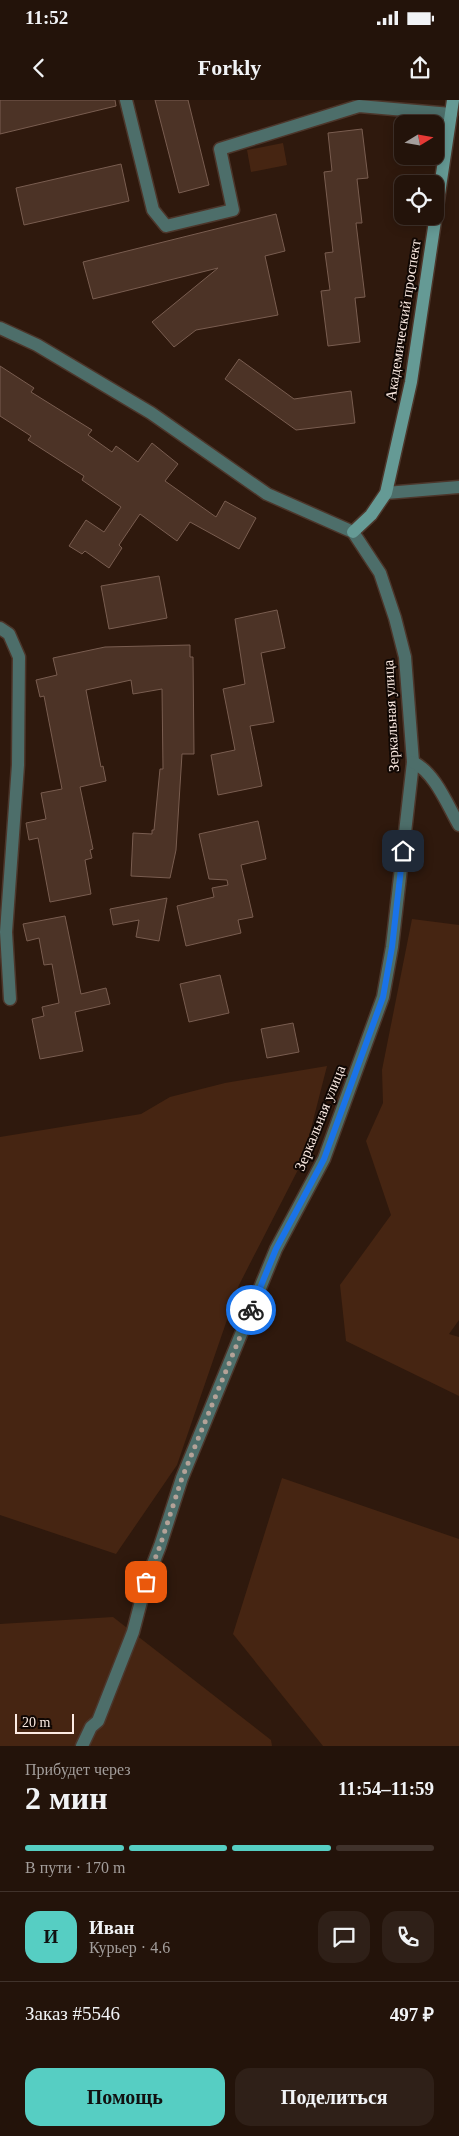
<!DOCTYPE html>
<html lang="ru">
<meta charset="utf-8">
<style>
:root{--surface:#23130a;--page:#2f2018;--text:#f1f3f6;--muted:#a39e9c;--line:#40322b;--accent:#56cec3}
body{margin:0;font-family:"Times New Roman",serif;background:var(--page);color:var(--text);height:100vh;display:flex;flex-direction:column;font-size:19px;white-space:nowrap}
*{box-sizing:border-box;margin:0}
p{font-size:16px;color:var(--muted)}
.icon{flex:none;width:28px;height:28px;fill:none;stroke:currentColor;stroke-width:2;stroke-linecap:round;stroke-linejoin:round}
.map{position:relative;height:1646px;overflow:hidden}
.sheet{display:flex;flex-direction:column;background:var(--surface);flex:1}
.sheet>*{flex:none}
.needle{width:32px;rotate:79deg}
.controls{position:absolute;left:394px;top:15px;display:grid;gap:10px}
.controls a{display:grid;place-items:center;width:50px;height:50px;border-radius:10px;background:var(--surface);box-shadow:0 2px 12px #0003,0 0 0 1px var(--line);font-size:25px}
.scale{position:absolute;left:15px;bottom:12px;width:59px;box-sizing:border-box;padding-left:5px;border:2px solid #fcebe3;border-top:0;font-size:14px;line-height:18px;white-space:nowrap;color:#fcebe3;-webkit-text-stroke:4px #100703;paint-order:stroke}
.pin{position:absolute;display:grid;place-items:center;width:42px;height:42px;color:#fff;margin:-21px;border-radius:10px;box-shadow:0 2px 8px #0006}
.courier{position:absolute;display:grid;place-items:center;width:50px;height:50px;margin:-25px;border:4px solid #1a73e8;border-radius:50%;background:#fff;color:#222;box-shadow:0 1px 6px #0007}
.overview em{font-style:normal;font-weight:700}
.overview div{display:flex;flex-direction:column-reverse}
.overview{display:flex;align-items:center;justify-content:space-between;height:85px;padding:0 25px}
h1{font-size:32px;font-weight:700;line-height:38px}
.bar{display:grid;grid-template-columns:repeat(4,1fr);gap:8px 5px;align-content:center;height:60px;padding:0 25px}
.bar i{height:6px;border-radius:4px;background:var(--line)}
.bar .on{background:var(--accent)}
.bar p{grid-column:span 4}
.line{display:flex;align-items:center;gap:12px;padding:0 25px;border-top:1px solid var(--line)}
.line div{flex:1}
.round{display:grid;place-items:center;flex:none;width:52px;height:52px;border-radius:15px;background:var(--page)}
.cta{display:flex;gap:10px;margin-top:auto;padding:10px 25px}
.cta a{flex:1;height:58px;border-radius:15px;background:var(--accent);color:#111;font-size:20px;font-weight:700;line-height:58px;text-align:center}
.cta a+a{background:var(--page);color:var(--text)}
.status{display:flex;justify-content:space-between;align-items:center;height:35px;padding:0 25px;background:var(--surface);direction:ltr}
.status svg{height:14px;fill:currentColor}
header{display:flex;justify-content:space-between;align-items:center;height:65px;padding:0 25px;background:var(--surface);font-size:22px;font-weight:700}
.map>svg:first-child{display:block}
.green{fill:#462512}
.building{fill:#4c3326;stroke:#795d50}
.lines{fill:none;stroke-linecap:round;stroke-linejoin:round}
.street-casing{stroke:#4c362b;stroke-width:15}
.secondary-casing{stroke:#4c362b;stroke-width:15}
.street{stroke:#4d6e6a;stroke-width:12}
.secondary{stroke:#659a95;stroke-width:12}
.done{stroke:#b4a298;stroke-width:5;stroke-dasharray:0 9}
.route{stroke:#1a73e8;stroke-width:6}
.labels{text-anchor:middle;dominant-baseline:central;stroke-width:4;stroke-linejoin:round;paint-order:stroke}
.street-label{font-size:15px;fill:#fcebe3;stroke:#100703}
</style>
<div class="status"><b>11:52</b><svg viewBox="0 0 49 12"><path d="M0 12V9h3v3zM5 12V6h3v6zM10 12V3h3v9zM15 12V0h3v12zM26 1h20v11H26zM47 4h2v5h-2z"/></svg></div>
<header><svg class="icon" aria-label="back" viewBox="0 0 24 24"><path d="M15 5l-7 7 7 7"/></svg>Forkly<svg class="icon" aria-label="share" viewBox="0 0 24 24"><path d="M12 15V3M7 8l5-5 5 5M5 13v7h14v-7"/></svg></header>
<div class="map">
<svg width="459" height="1646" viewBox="0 0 459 1646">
<rect width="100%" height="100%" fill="#2f190d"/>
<g class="green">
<path d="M283,43L287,65L251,72L247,50Z"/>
<path d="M412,819L459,825V1220L449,1234L459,1237V1296L346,1241L340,1185L391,1115L366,1041L383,1003L382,970Z"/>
<path d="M327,966L303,1060L239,1185L177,1365L116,1454L0,1415V1037L141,1014L170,997L225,983Z"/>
<path d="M282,1378L459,1439V1646H323L233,1534Z"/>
<path d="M113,1517L271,1640L272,1646H0V1524Z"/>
</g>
<g class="building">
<path d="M0,0H115L116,6L0,34Z"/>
<path d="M155,0H188L209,85L179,93Z"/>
<path d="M362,29L368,78L357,79L362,123H356L365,197L355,198L360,242L328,246L321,191L330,190L325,153L333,152L324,72L332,71L328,33Z"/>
<path d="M121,64L129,101L24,125L16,88Z"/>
<path d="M276,114L285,151L265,156L278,215L196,230L174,247L152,222L218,168L93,199L83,162Z"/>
<path d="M239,259L294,299L351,291L355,323L296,330L225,279Z"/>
<path d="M0,266L34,288L31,292L92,330L88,335L112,352L116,346L138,362L152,343L178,364L165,381L216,417L225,401L256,418L239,449L190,422L177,441L140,414L119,445L122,448L109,468L85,451L82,454L69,446L86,420L104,432L121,407L82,380L84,376L28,340L31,336L0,316Z"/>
<path d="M159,476L167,518L109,529L101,486Z"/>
<path d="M277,510L285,548L261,553L274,622L250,626L262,686L218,695L211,655L235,650L223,589L245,584L235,519Z"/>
<path d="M190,545V557H193L194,654H182L176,750L170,778L131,776L133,733L152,734V730H154L160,669H163L162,589L133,594L131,580L86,590L101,667L103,666L106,681L80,687L93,749L90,750L92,758L85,760L91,794L50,802L38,738L29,740L26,723L46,719L41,693L62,689L44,596L40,597L36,580L57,575L53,558L105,547Z"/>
<path d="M258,721L266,759L241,765L253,817L238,820L241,833L186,846L177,806L214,797L212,788L228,785L227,780L209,779L199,734Z"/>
<path d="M167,798L159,841L136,837L139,820L113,825L110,809Z"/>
<path d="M65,816L81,894L106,888L110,904L75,912L83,951L40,959L32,919L44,916L42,907L59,903L52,864L44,865L39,838L27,841L23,824Z"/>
<path d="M220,875L229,913L189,922L180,884Z"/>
<path d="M293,923L299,952L267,958L261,929Z"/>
</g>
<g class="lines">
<g class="street-casing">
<g id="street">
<path d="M126,0L153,110L166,126L233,110L220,49L359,6L451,14"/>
<path d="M0,228L37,245L151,313L267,394L353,432L380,473L395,518L405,557L413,662L392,847L383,897L324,1059L276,1149L182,1378L160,1446L146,1482L133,1532L98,1621L91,1627L82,1646"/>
<path d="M386,393L459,387"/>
<path d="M0,528L9,534L19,557L18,665L6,832L10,899"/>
<path d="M413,662C435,673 447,704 459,725"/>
</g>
</g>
<g class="secondary-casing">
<path id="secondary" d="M353,432L371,415L386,393L411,282L453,0"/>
</g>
<use href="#street" class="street"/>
<use href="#secondary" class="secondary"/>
</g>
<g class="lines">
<path class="done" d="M146,1482L160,1446L182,1378L251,1210"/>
<path class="route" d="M251,1210L276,1149L324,1059L383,897L392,847L403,751"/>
</g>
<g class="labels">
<g class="street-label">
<text transform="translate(403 220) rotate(-81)">Академический проспект</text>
<text transform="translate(391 616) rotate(-93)">Зеркальная улица</text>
<text transform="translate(320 1018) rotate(-68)">Зеркальная улица</text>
</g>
</g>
</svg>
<div class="controls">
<a><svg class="needle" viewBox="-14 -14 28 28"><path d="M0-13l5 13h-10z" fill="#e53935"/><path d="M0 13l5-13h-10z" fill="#a39e9c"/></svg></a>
<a><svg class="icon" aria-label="locate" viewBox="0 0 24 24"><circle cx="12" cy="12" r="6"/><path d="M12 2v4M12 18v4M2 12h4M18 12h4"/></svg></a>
</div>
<div class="scale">20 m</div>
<div class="pin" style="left:146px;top:1482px;background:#ea580c"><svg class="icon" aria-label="bag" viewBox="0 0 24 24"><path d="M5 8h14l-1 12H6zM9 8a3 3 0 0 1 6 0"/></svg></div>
<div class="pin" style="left:403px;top:751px;background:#1f2937"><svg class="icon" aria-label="home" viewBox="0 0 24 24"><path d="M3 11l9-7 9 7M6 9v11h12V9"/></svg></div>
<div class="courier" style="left:251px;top:1210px"><svg class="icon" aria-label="bike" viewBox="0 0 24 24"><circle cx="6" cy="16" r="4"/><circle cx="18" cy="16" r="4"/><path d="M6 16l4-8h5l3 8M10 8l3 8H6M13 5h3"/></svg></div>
</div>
<section class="sheet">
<div class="overview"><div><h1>2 мин</h1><p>Прибудет через</p></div><em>11:54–11:59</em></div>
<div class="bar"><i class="on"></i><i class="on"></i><i class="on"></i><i></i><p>В пути · 170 m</p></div>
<div class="line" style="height:90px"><b class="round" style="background:var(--accent);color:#111">И</b><div><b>Иван</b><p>Курьер · 4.6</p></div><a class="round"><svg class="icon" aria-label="chat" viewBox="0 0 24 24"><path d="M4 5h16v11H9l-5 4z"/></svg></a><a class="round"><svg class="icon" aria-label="phone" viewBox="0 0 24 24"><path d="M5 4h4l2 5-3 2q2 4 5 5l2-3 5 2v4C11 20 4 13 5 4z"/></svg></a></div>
<div class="line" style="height:65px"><div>Заказ #5546</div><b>497 ₽</b></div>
<div class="cta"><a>Помощь</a><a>Поделиться</a></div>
</section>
